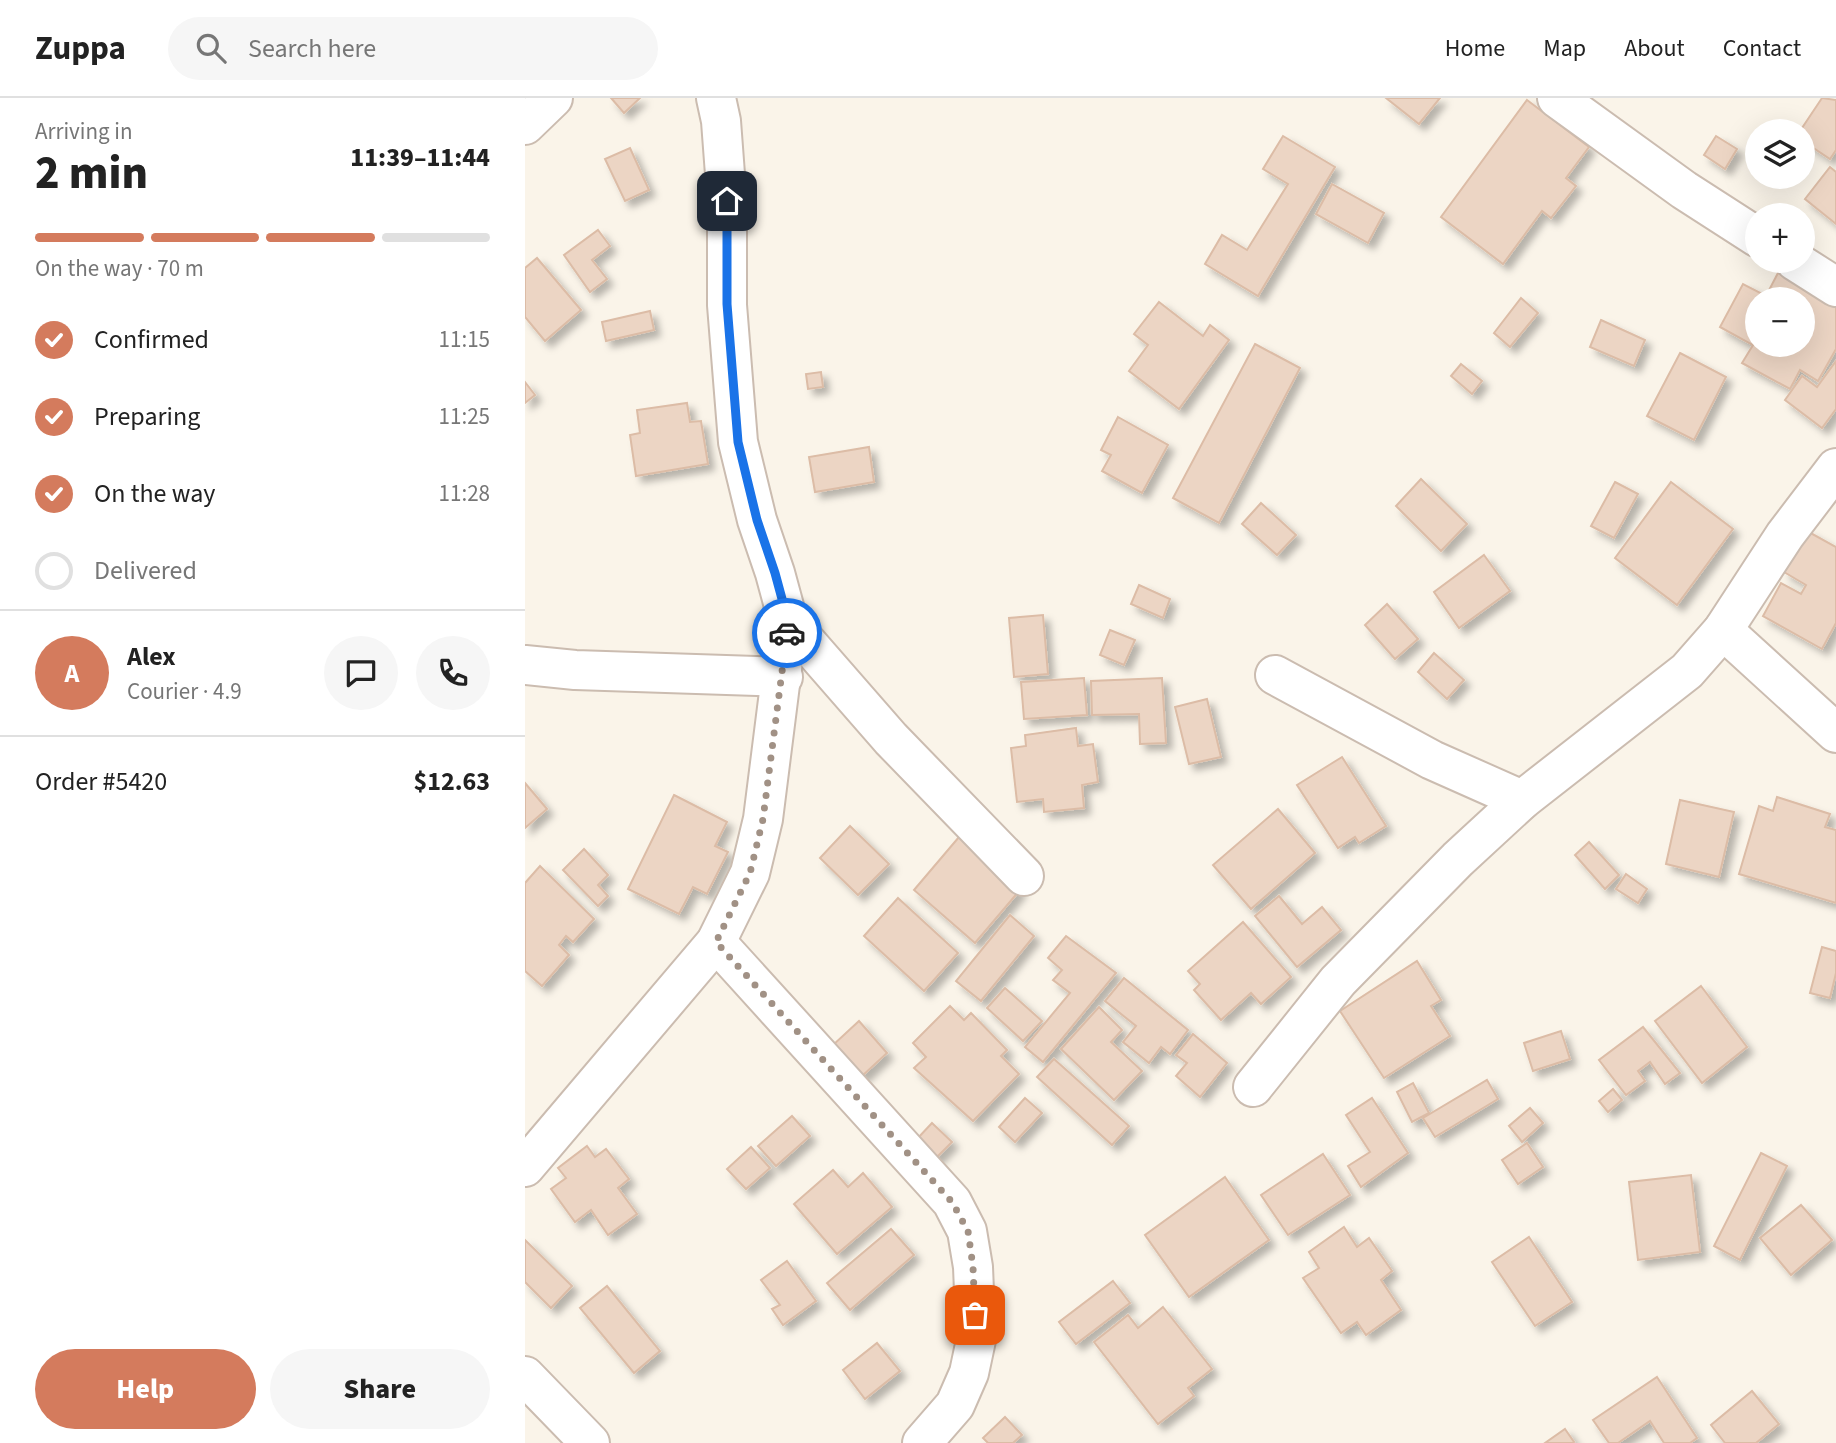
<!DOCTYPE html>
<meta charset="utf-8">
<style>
:root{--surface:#fff;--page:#f6f6f6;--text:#222;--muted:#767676;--line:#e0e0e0;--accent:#d47b5d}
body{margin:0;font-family:"Source Sans 3",sans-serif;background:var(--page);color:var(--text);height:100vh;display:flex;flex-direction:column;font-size:26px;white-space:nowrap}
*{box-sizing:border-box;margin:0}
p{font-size:23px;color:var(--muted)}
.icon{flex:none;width:38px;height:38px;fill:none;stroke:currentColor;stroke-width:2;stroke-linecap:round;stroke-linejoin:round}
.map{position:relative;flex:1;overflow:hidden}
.panel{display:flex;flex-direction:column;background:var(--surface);width:525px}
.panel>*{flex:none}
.controls{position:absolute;left:1220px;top:21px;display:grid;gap:14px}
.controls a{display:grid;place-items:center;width:70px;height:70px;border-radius:50%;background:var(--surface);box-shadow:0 7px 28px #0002;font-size:35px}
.pin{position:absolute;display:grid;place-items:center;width:60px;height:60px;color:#fff;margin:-30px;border-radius:14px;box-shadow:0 4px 10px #0006}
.courier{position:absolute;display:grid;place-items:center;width:70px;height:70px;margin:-35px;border:5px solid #1a73e8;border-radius:50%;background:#fff;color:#222;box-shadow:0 2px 9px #0007}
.overview em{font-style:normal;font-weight:800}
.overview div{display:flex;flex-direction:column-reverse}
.overview{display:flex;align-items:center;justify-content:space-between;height:119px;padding:0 35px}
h1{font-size:46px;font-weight:800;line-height:52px}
.bar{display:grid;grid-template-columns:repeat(4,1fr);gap:10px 7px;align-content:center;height:84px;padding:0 35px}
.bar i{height:9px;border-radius:5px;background:var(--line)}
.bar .active{background:var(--accent)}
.bar p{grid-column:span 4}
.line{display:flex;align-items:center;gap:18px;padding:0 35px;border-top:2px solid var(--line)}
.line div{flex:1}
.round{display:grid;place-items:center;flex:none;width:74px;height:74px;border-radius:37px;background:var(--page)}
ol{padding:0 35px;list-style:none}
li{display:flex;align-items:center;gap:21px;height:77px}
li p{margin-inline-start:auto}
li .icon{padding:7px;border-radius:50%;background:var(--accent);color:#fff;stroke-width:4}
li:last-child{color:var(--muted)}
li i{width:38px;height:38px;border:4px solid var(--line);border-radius:50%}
.button{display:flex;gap:14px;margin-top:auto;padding:14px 35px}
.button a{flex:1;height:80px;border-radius:42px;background:var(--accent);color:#fff;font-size:28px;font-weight:800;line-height:80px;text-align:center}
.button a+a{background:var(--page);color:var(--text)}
header{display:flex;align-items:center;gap:42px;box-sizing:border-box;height:98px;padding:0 35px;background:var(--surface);border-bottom:2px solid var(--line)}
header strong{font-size:33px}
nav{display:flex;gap:38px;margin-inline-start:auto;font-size:24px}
.search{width:490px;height:63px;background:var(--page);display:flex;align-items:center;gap:18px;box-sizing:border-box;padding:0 24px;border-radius:38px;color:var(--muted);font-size:26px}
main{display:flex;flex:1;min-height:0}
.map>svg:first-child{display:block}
.building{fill:#ecd5c4;stroke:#dcbca6;stroke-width:2;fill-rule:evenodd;filter:url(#shadow)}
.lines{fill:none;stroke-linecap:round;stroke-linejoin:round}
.street-casing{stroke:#cbbcb0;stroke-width:42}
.street{stroke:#fff;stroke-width:38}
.done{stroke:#a19185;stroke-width:7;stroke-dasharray:0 12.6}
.route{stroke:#1a73e8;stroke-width:9}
</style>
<header>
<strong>Zuppa</strong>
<div class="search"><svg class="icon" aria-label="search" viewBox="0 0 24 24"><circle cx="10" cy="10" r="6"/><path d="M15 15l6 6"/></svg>Search here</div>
<nav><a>Home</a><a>Map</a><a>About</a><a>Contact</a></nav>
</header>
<main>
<section class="panel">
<div class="overview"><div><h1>2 min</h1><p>Arriving in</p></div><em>11:39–11:44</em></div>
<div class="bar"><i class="active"></i><i class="active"></i><i class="active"></i><i></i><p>On the way · 70 m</p></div>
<ol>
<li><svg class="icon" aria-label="check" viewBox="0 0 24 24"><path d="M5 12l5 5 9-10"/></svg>Confirmed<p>11:15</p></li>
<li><svg class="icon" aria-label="check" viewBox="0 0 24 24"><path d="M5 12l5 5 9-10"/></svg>Preparing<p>11:25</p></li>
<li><svg class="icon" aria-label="check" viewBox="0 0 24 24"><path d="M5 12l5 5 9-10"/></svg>On the way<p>11:28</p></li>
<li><i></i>Delivered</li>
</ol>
<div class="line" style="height:126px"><b class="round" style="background:var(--accent);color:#fff">A</b><div><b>Alex</b><p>Courier · 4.9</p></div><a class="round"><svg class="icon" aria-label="chat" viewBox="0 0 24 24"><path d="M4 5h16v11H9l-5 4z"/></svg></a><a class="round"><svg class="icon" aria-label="phone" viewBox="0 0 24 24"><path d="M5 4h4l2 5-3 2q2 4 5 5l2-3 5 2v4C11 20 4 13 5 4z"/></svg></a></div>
<div class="line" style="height:91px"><div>Order #5420</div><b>$12.63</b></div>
<div class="button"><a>Help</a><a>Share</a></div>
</section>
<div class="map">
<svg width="1311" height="1345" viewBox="0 0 1311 1345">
<defs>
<filter id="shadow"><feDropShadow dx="6" dy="6" stdDeviation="3.5" flood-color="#0004"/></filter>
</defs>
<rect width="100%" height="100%" fill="#faf4e9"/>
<g class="building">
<path d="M86,0H115L99,15Z"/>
<path d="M861,0H915L894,26Z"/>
<path d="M1297,0L1311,2V52L1305,61L1278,43V33H1275Z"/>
<path d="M1002,2L1064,49L1041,80L1051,88L1026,120L1017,113L978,166L916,119Z"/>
<path d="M758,38L810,69L733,198L680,166L697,137L722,152L763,86L738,71Z"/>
<path d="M1191,38L1212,51L1200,71L1179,57Z"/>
<path d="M105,50L124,92L100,103L80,61Z"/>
<path d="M1305,69L1311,74V126L1280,101Z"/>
<path d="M807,86L859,115L843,145L791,116Z"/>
<path d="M73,132L85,148L67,162L82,181L65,194L39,157Z"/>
<path d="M12,160L56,212L20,243L0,219V170Z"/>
<path d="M1253,175L1311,208V251L1293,283L1275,272L1265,291L1217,265L1228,247L1195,229L1218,186L1241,198ZM1232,201H1278V247H1232Z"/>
<path d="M996,200L1013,215L985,249L969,235Z"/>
<path d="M634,204L678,238L685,227L704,242L654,311L604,273L623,247L609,236Z"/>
<path d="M125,213L129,232L81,243L77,224Z"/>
<path d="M1076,222L1120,242L1109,268L1065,249Z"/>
<path d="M730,246L775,270L694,425L648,400Z"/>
<path d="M1155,255L1201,279L1169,342L1122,318Z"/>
<path d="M1311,263V311L1297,330L1260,302L1277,278L1292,289Z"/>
<path d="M936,266L957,283L947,296L926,278Z"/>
<path d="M296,274L298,289L283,291L281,276Z"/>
<path d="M0,284L10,297L0,305Z"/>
<path d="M162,305L165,324L176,323L183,366L111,378L105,337L115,335L112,312Z"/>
<path d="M593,319L643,347L617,395L577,373L586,357L576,352Z"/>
<path d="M344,349L349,384L290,394L284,359Z"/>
<path d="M896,381L942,426L916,453L871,408Z"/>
<path d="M1090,384L1113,396L1089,440L1066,428Z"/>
<path d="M1146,384L1208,431L1152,507L1090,460Z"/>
<path d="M736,405L771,437L752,457L717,426Z"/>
<path d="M1282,433L1311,449V525L1297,551L1238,518L1256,485L1276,496L1281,487L1259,474Z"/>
<path d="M959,457L985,493L934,530L909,494Z"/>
<path d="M614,487L645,501L638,520L606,506Z"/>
<path d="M862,506L893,541L870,561L840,527Z"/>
<path d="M518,517L523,576L489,579L484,520Z"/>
<path d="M585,532L610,542L599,567L575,557Z"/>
<path d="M909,555L939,582L922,601L893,574Z"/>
<path d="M559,580L562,617L499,621L496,584Z"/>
<path d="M637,580L641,645L615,646L614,616L567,617L566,583Z"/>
<path d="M682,601L696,659L664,666L650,609Z"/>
<path d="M551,630L553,648L568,646L573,684L557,687L559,710L519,714L518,701L492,704L486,650L501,648L500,637Z"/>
<path d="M817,659L861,728L834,745L830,739L813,750L772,687Z"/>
<path d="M0,685L22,711L0,730Z"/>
<path d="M149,697L202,724L190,748L203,754L182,796L168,789L154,816L103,791Z"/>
<path d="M1252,699L1305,716L1300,729L1311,732V805L1214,776L1234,708L1248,713Z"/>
<path d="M1155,702L1209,714L1194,779L1141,766Z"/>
<path d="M753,711L790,755L726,811L688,767Z"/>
<path d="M325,728L364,766L333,797L295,760Z"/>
<path d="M434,739L495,792L450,845L389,792Z"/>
<path d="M1064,744L1094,777L1080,791L1050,757Z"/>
<path d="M59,751L83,777L73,787L83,798L73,808L38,772Z"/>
<path d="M15,768L69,821L48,844L41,838L34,847L44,857L17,888L0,873V785Z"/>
<path d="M1101,776L1122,791L1113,805L1091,791Z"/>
<path d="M754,798L777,826L797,809L816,832L772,869L730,818Z"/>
<path d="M373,800L433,855L399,893L339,838Z"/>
<path d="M485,817L509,838L456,903L431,883Z"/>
<path d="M718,824L766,879L736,906L726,895L696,922L669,892L675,886L663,873Z"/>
<path d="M541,838L591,875L518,964L500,949L545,895L528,882L537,872L523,860Z"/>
<path d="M1297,849L1311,853V875L1305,900L1285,895Z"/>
<path d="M892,863L916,902L906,908L925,938L859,980L815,913Z"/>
<path d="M599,880L663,932L645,956L636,949L624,965L598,944L611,928L580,903Z"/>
<path d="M1176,888L1222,949L1177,985L1130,923Z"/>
<path d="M480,890L517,923L498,943L462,910Z"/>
<path d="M425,908L439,922L446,915L482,952L476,958L494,976L448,1023L389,970L401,959L388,945Z"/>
<path d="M574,909L597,932L586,944L617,973L589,1002L536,951Z"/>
<path d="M334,923L362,955L336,979L308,947Z"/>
<path d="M1118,929L1155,975L1140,986L1125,964L1113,973L1120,983L1101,997L1074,962Z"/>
<path d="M1036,933L1045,961L1008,973L999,945Z"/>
<path d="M668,936L702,965L675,999L651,978L662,965L651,957Z"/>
<path d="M529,961L604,1028L587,1047L512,979Z"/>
<path d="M962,982L973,1001L910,1039L898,1020Z"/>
<path d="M888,985L904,1015L887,1024L872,994Z"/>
<path d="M1088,991L1097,1002L1083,1014L1074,1003Z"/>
<path d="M500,1000L517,1015L490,1044L474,1029Z"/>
<path d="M847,1000L883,1055L836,1089L823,1068L845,1054L821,1017Z"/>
<path d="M1005,1010L1018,1025L997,1044L984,1028Z"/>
<path d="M267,1018L285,1038L251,1068L233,1048Z"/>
<path d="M407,1025L427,1044L410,1061L391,1042Z"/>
<path d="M1002,1045L1018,1069L993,1086L977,1062Z"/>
<path d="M62,1048L70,1059L81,1051L104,1081L93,1090L112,1116L83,1137L66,1112L50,1124L26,1091L41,1080L33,1070Z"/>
<path d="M226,1049L245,1070L221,1091L202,1071Z"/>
<path d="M1236,1055L1262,1068L1215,1162L1189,1148Z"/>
<path d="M798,1056L825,1097L763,1137L736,1097Z"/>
<path d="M308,1072L323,1089L338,1075L367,1109L312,1156L269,1106Z"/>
<path d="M1166,1077L1175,1154L1113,1162L1104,1084Z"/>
<path d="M700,1079L744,1142L664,1199L620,1137Z"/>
<path d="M1276,1107L1307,1142L1266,1177L1235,1140Z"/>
<path d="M819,1129L832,1149L844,1140L867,1173L856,1182L876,1212L841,1237L832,1224L816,1235L778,1180L794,1170L784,1154Z"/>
<path d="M366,1131L389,1157L325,1212L302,1185Z"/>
<path d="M1004,1139L1047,1204L1010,1228L967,1164Z"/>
<path d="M0,1142L47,1188L26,1210L0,1184Z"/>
<path d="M262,1163L291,1203L258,1227L247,1211L255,1207L236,1182Z"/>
<path d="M588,1183L605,1205L551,1246L534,1224Z"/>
<path d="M82,1188L135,1253L109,1275L55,1210Z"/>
<path d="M638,1209L687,1271L663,1290L669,1298L633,1326L569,1244L603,1217L613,1230Z"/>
<path d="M352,1245L375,1273L340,1301L318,1272Z"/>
<path d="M1132,1279L1172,1340L1165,1345H1139L1125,1323L1093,1345H1084L1068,1322Z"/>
<path d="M1227,1293L1254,1326L1231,1345H1200L1186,1327Z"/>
<path d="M480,1319L497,1337L488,1345H463L458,1340Z"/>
<path d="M1040,1331L1049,1344L1048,1345H1020Z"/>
</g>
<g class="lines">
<g class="street-casing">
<g id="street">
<path d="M1032,0L1159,92L1232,139"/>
<path d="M0,27L28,0"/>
<path d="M1270,163L1311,189"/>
<path d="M263,523L366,641L499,778"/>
<path d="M1198,532L1311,635"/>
<path d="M0,567L50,572L258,579"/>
<path d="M750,577L907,662L997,702"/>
<path d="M191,844L427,1104L442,1133L448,1169L451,1242L444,1275L430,1307L397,1345"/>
<path d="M728,989L813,883L933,761L997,702L1162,573L1198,532L1260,437L1311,370"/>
<path d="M0,1069L191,844L225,775L238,721L263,523L250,475L232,422L213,344L202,207V103L196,23L191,0"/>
<path d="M0,1278L65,1345"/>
</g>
</g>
<use href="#street" class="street"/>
</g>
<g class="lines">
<path class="done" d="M262,535L238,721L225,775L191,844L427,1104L443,1133L448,1169L450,1217"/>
<path class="route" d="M202,103V206L213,344L232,422L250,475L263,523L262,535"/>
</g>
</svg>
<div class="controls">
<a><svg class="icon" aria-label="layers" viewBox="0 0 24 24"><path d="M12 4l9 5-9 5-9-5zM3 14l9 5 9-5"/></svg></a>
<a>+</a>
<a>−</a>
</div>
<div class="pin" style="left:450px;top:1217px;background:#ea580c"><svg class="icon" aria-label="bag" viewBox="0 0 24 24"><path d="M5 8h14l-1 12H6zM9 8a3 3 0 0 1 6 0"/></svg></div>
<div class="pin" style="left:202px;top:103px;background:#1f2937"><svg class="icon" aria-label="home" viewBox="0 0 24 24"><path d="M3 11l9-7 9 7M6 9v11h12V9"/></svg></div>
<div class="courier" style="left:262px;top:535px"><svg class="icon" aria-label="car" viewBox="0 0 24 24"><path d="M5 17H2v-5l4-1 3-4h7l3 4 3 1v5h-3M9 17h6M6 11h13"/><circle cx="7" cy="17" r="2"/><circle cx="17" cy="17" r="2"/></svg></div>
</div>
</main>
